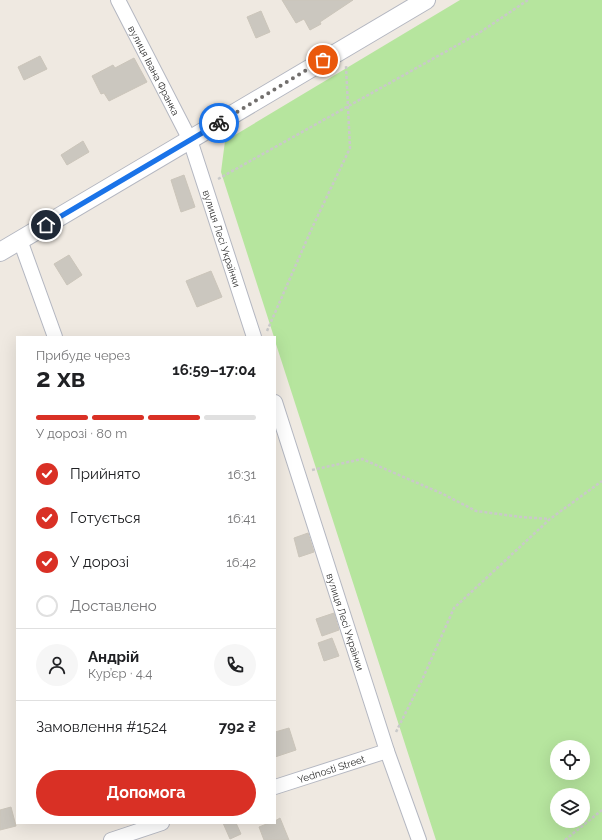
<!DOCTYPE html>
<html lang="uk">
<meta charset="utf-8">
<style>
:root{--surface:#fff;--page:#f6f6f6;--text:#202124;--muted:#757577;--line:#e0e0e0;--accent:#d93025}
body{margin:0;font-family:Raleway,sans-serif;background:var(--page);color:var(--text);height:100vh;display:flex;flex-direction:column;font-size:15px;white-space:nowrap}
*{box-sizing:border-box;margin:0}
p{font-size:13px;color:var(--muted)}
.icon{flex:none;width:22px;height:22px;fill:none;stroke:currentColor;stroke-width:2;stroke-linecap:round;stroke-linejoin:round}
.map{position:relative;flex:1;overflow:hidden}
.sheet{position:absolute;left:16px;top:336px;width:260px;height:488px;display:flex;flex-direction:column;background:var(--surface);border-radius:0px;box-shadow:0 4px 16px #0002}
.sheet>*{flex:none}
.tools{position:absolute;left:550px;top:740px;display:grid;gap:8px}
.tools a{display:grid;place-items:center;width:40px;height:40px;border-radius:50%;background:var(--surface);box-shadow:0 4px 16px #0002;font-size:20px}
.pin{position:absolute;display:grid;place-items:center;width:34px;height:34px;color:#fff;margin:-17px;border:2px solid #fff;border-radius:50%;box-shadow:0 1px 4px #0007}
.courier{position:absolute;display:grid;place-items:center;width:40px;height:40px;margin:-20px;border:3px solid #1a73e8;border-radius:50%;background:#fff;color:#222;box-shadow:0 1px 5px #0007}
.headline em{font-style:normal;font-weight:700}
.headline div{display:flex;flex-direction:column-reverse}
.headline{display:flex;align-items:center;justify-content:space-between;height:68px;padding:0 20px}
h1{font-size:26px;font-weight:700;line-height:30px}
.bar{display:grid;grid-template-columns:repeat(4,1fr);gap:6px 4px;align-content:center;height:48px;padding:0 20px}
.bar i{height:5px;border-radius:3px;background:var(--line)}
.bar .active{background:var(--accent)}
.bar p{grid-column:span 4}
.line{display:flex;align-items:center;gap:10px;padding:0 20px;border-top:1px solid var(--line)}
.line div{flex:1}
.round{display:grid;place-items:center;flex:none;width:42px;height:42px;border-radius:21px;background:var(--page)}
ol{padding:0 20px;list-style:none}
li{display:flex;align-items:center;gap:12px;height:44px}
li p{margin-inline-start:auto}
li .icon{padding:4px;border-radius:50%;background:var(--accent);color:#fff;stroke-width:4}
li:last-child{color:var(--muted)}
li i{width:22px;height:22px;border:2px solid var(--line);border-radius:50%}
.cta{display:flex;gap:8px;margin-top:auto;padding:8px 20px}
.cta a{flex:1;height:46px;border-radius:24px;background:var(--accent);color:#fff;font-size:16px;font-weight:700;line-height:46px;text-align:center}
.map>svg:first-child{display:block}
.green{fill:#b6e59e;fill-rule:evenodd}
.building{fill:#cbc7bf;stroke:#cbc5ba}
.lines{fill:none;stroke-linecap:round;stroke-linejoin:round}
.minor-casing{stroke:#b4b7c1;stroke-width:16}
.tertiary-casing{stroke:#b4b7c1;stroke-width:20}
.path{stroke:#c9c9c9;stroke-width:2.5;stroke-dasharray:3 2;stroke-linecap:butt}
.minor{stroke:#fff;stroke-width:14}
.tertiary{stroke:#fff;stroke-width:18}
.done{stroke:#726f6d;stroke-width:4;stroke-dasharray:0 7.2}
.route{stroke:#1a73e8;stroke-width:5}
.labels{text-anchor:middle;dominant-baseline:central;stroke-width:4;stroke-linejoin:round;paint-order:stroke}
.street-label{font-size:10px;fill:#2e2e2e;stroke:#fff}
</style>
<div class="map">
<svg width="602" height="840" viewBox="0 0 602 840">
<rect width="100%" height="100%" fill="#efe9e1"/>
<path class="green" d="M460,0H602V840H436L275,341V337H274L221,172L225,141ZM557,747H583V773H557ZM557,795H583V821H557Z"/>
<g class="building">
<path d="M282,0H353L320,22L321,24L310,30L304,19L296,23Z"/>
<path d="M261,11L270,32L256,38L247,17Z"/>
<path d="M40,56L47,69L24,80L18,67Z"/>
<path d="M134,58L147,82L109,101L104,93L101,94L92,76L113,65L115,68Z"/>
<path d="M83,141L89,152L67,165L61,155Z"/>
<path d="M184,175L195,207L181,212L171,180Z"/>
<path d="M69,255L82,275L67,285L54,264Z"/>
<path d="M211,271L222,297L197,307L186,281Z"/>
<path d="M308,533L314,552L299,557L294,538Z"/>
<path d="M334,613L339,630L322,636L316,619Z"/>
<path d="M332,638L339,656L324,661L318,643Z"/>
<path d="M289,728L296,750L275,757V732Z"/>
<path d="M11,807L16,826L0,830V810Z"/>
<path d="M280,818L289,840H264L259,827L269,823H275V821Z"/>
<path d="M223,823H236L241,834L230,839Z"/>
</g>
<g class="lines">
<g class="minor-casing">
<g id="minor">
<path id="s1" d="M118,0L190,140L254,337"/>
<path d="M20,240L55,337"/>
<path id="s2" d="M275,402L387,751L419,840"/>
<path id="s3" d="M275,787L387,751"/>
<path d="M111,840L162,823"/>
</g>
</g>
<g class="tertiary-casing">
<path id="tertiary" d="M0,252L426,0"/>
</g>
<g class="path">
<path d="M218,179L479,33L528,0"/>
<path d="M267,331L312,228L350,148L346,66"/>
<path d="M312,470L362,459L443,494L476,511L521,517L550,519"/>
<path d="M396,732L422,680L454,608L550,519L602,481"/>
<path d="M565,840L602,810"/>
</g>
<use href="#minor" class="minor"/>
<use href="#tertiary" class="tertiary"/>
</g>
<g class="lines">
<path class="done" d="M219,123L323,60"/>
<path class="route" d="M46,225L219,123"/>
</g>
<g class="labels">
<g class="street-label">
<text stroke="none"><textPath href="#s1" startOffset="79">вулиця Івана Франка</textPath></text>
<text stroke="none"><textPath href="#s1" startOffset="261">вулиця Лесі Українки</textPath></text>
<text stroke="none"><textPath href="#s2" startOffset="231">вулиця Лесі Українки</textPath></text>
<text stroke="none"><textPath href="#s3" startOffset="59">Yednosti Street</textPath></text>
</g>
</g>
</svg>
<div class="tools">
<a><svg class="icon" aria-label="locate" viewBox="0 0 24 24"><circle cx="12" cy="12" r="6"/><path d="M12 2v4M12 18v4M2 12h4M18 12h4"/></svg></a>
<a><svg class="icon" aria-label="layers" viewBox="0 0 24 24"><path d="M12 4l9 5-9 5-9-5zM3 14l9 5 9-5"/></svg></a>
</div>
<div class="pin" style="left:323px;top:60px;background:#ea580c"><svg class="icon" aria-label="bag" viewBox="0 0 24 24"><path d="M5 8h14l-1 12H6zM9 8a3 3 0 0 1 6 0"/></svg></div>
<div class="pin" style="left:46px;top:225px;background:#1f2937"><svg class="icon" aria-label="home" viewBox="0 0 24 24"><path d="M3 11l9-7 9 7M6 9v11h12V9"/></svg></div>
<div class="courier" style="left:219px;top:123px"><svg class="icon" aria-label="bike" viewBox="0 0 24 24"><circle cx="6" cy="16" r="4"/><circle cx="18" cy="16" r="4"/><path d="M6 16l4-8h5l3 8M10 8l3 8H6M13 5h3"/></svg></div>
<section class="sheet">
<div class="headline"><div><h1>2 хв</h1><p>Прибуде через</p></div><em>16:59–17:04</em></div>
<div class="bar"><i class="active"></i><i class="active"></i><i class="active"></i><i></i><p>У дорозі · 80 m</p></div>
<ol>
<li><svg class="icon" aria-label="check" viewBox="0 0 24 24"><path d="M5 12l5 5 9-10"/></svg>Прийнято<p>16:31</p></li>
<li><svg class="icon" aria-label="check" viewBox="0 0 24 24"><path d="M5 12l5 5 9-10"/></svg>Готується<p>16:41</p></li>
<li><svg class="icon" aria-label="check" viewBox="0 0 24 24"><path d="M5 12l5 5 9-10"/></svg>У дорозі<p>16:42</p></li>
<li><i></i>Доставлено</li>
</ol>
<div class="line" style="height:72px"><a class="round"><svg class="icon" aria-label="person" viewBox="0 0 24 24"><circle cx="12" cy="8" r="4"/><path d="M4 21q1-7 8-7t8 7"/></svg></a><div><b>Андрій</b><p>Кур’єр · 4.4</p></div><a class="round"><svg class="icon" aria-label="phone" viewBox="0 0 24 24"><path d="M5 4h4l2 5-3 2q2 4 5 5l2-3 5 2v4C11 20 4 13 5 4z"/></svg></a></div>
<div class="line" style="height:52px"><div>Замовлення #1524</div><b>792 ₴</b></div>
<div class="cta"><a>Допомога</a></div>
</section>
</div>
